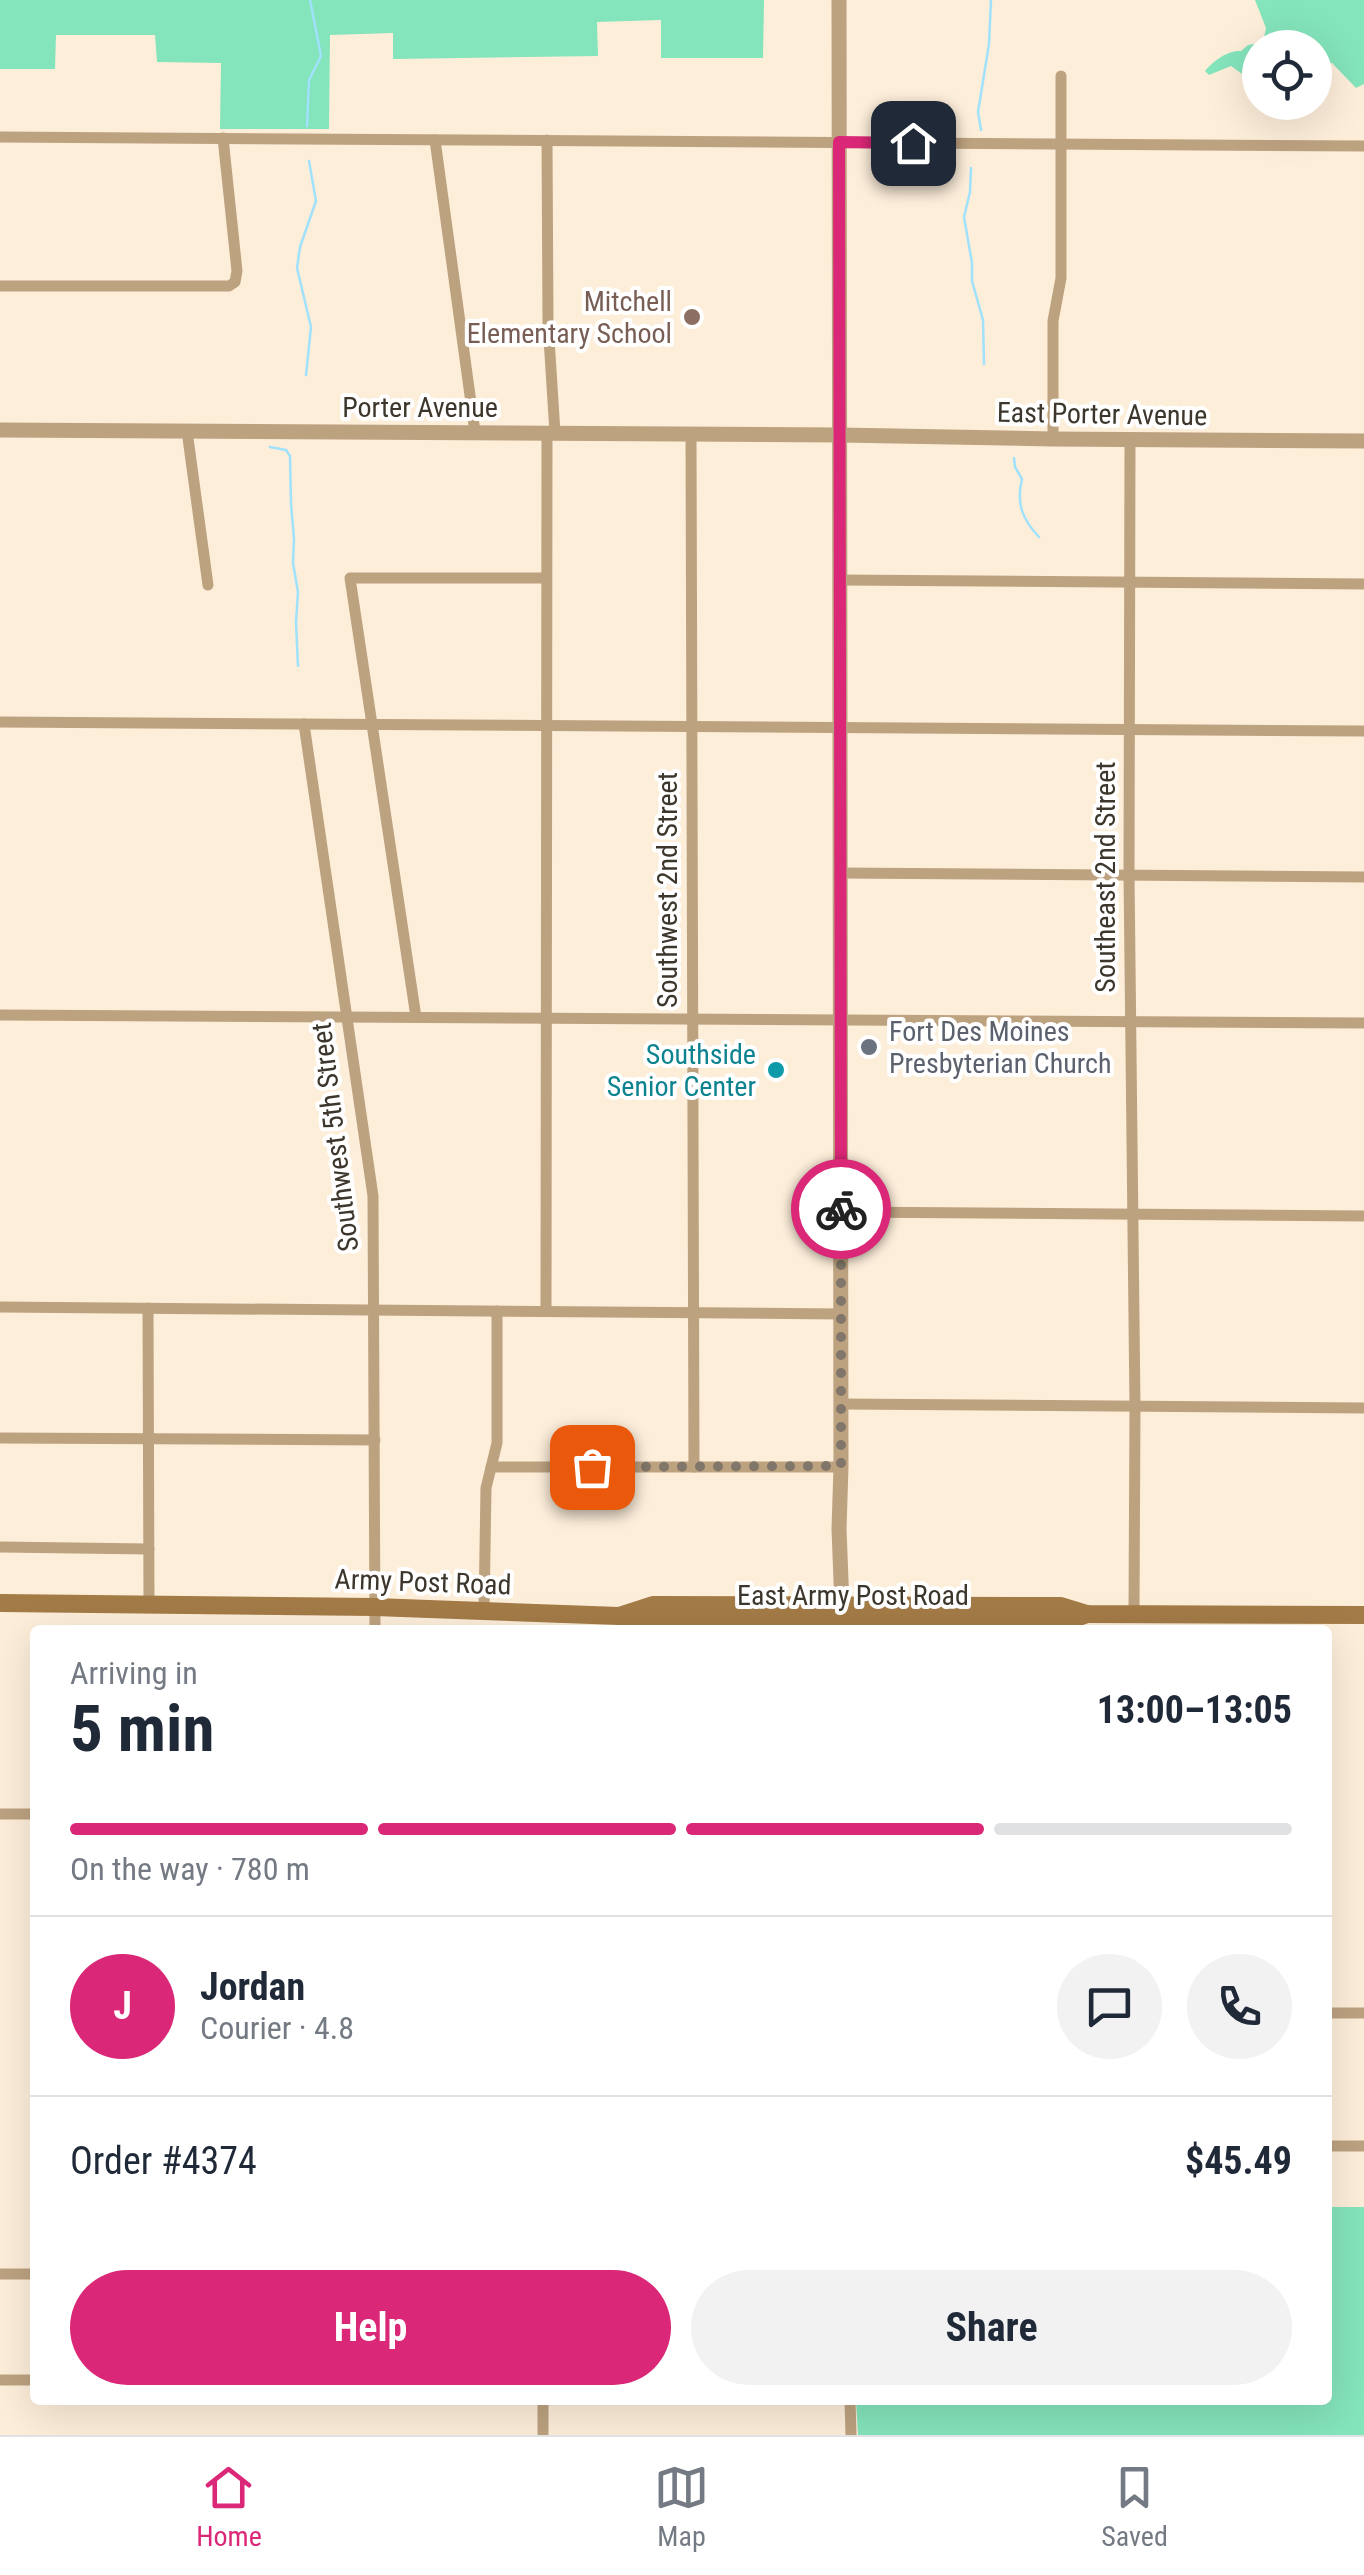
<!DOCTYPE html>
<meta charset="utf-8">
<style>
:root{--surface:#fff;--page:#f2f2f3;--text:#1f2937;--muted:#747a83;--line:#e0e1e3;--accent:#db2777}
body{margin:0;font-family:"Roboto Condensed",sans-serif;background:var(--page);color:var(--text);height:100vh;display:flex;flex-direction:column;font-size:38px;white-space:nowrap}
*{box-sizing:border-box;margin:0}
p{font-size:32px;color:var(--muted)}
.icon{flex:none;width:55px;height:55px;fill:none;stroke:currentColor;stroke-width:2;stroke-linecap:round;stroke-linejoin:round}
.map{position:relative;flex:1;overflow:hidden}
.sheet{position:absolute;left:30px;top:1625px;width:1302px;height:780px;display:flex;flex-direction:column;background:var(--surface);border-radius:10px;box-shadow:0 10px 40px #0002}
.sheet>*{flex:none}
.tools{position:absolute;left:1242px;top:30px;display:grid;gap:20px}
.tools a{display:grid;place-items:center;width:90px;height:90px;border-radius:50%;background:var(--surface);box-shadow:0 10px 40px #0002;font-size:50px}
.pin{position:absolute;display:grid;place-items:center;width:85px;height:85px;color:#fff;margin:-42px;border-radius:20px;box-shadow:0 5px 15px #0006}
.courier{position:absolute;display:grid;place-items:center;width:100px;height:100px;margin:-50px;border:8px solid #db2777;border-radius:50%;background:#fff;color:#222;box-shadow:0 2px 12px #0007}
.headline em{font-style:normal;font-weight:700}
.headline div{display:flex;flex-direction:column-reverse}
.headline{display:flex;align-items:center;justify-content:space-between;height:170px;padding:0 40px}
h1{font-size:65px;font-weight:700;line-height:75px}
.bar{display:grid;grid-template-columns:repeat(4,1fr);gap:15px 10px;align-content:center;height:120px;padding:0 40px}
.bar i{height:12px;border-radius:8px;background:var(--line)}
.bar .selected{background:var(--accent)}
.bar p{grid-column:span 4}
.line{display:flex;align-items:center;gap:25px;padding:0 40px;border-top:2px solid var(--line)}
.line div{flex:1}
.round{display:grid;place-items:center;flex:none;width:105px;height:105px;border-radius:52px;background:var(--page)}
.primary-button{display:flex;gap:20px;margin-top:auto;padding:20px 40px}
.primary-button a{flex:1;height:115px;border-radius:60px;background:var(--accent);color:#fff;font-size:40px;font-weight:700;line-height:115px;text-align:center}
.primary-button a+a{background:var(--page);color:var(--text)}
.tab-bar{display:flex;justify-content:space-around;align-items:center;height:140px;border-top:2px solid var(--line);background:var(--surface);font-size:28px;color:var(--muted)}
.tab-bar a{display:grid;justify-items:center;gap:5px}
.tab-bar .selected{color:var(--accent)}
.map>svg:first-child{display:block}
.green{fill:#84e4bb}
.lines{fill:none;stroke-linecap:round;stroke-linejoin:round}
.stream{stroke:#a0e1fb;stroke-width:2.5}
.minor{stroke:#bda280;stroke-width:11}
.tertiary{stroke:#bda280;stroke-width:15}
.secondary{stroke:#a37b47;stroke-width:18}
.done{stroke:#807669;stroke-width:10;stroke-dasharray:0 18}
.route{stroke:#db2777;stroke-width:12}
.education-dot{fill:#8d6e63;stroke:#fff;stroke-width:4}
.worship-dot{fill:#6b7280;stroke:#fff;stroke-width:4}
.culture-dot{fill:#0f9aa8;stroke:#fff;stroke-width:4}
.labels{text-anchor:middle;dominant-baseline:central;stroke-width:8;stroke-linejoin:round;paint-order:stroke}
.education-label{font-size:28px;fill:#785e54;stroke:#fff;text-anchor:end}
.street-label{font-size:28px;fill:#3d362c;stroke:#fff}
.worship-label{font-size:28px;fill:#5b616d;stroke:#fff;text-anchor:start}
.culture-label{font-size:28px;fill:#0d838f;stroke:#fff;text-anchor:end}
</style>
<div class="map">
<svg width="1364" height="2435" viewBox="0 0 1364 2435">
<rect width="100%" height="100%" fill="#fdeeda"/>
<g class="green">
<path d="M0,0H764L763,58H661V20L597,22L598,56L393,59V33L330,35L329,129H220L221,63L157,62L155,35H56L55,69H0Z"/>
<path d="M1255,0H1364V84L1356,88L1332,63H1315V48L1262,47L1266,28Z"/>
<path d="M1254,44L1260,48V83L1256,84L1231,66L1209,75L1205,71C1213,61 1228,50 1241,51L1248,45Z"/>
<path d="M1328,2207H1364V2435H858L856,2400H1328Z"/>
</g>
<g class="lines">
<g class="stream">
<path d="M307,126L309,80L321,56L310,0"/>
<path d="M981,130L978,112L989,44L991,0"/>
<path d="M971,168L970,192L964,217L972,263V281L983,320L984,364"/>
<path d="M306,375L311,327L297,268L300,247L316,201L309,161"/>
<path d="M270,447L286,450L290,456L291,504L294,539L293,563L298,592L296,622L298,666"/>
<path d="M1014,458L1015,467L1022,479C1016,503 1022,519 1039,537"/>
</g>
<g class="minor">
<path d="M0,137L1364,146"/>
<path d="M435,140L475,432"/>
<path d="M547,140L548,323L555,433"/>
<path d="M0,286H229L235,282L237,271L223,138"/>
<path d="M187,431L208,585"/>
<path d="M691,434L694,1467"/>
<path d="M1053,439V321L1061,278V76"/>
<path d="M1130,440L1129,875L1135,1407L1134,1613"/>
<path d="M840,580L1364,584"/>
<path d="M0,722L1364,731"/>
<path d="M304,724L373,1196L375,1630"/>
<path d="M840,873L1364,877"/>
<path d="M0,1015L1364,1023"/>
<path d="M416,1017L350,578H546"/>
<path d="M841,1212L1364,1216"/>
<path d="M0,1307L841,1314"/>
<path d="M148,1308L149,1605"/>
<path d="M546,1311L547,433"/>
<path d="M841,1404L1364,1408"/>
<path d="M0,1438L375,1440"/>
<path d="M491,1467H841"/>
<path d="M0,1547L149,1549"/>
<path d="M484,1611L486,1488L497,1443V1311"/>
<path d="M0,1814H35"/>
<path d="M1328,2013H1364"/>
<path d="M1328,2146H1364"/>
<path d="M0,2274H35"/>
<path d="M0,2380H35"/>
<path d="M543,2400V2435"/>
<path d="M850,2400L851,2435"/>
</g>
<g class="tertiary">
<path d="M839,0L841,1467L839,1529L842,1606"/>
<path d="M0,430L840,435L1053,439L1364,441"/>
</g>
<g class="secondary">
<path d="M0,1603L375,1607L619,1616L653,1605L1061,1606L1087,1614L1364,1615"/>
<path d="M620,1616L651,1623H1062L1087,1614"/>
</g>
</g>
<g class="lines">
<path class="done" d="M592,1467L841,1466V1209"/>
<path class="route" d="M841,1209L839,142L913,143"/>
</g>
<circle class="education-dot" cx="692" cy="317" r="10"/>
<circle class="worship-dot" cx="869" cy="1047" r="10"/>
<circle class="culture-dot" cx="776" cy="1070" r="10"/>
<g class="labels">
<g class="education-label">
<text x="672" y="301">Mitchell<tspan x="672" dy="32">Elementary School</tspan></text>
</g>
<g class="street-label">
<text x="420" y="407">Porter Avenue</text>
<text transform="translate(1102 414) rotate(1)">East Porter Avenue</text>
<text transform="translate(1105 877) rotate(-90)">Southeast 2nd Street</text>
<text transform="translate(667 890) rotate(-90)">Southwest 2nd Street</text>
<text transform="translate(335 1137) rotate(-97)">Southwest 5th Street</text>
<text transform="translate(423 1582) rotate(2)">Army Post Road</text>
<text x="853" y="1595">East Army Post Road</text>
</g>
<g class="worship-label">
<text x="889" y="1031">Fort Des Moines<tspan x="889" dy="32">Presbyterian Church</tspan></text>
</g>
<g class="culture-label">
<text x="756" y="1054">Southside<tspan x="756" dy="32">Senior Center</tspan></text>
</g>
</g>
</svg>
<div class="tools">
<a><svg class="icon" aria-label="locate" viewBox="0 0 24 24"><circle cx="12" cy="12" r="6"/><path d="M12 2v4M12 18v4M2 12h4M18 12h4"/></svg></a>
</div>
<div class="pin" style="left:592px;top:1467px;background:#ea580c"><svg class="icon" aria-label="bag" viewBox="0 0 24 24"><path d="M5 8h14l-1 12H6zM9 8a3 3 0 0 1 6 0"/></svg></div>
<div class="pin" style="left:913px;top:143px;background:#1f2937"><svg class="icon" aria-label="home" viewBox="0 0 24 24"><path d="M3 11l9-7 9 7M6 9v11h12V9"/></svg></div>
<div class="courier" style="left:841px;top:1209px"><svg class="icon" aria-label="bike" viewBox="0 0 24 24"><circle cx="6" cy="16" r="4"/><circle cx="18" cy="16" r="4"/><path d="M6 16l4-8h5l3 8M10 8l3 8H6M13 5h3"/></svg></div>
<section class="sheet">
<div class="headline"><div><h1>5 min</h1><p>Arriving in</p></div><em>13:00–13:05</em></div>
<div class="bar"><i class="selected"></i><i class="selected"></i><i class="selected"></i><i></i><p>On the way · 780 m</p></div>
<div class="line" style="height:180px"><b class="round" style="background:var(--accent);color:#fff">J</b><div><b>Jordan</b><p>Courier · 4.8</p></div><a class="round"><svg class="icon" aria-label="chat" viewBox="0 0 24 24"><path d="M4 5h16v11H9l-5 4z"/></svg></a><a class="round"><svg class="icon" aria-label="phone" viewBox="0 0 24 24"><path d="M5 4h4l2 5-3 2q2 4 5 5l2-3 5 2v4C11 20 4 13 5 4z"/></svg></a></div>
<div class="line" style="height:130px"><div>Order #4374</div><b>$45.49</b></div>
<div class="primary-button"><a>Help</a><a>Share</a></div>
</section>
</div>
<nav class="tab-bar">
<a class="selected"><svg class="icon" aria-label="home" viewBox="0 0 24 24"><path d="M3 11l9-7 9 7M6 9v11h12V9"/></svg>Home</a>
<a><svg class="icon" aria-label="map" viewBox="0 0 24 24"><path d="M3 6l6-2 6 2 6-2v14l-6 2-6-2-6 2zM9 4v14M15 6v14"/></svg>Map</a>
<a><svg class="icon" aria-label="saved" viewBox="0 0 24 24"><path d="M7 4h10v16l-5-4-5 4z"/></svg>Saved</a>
</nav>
